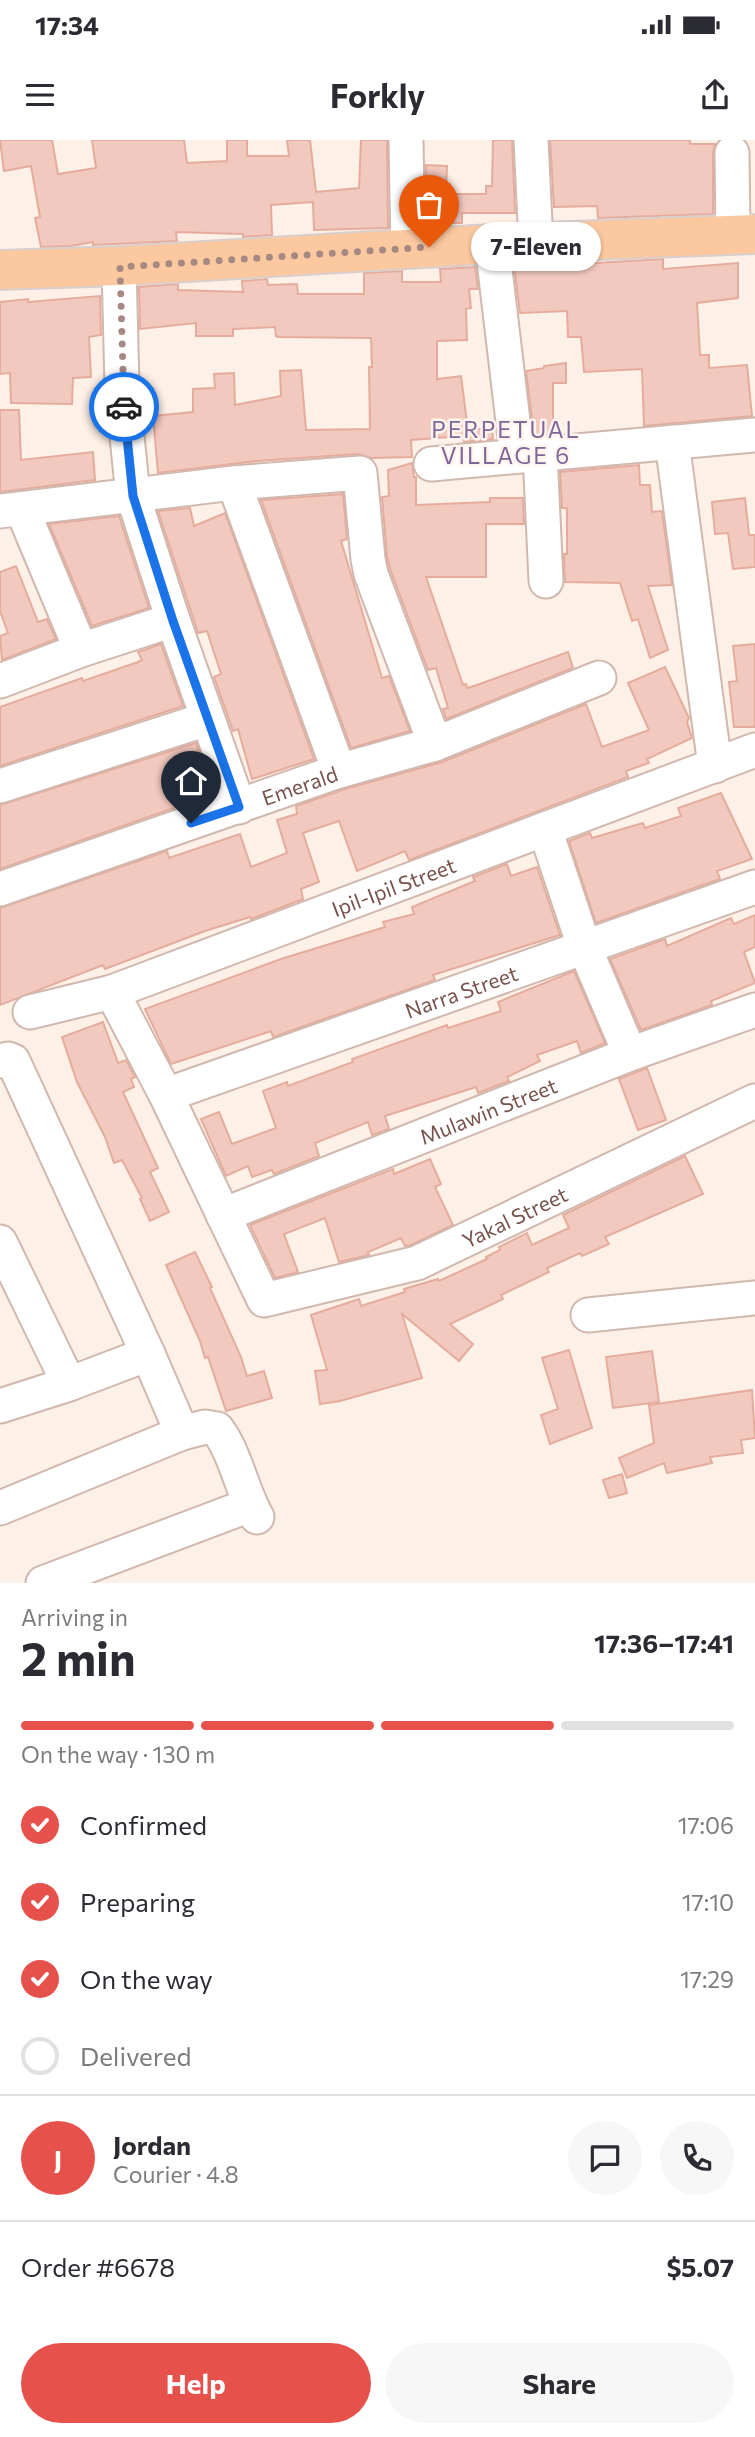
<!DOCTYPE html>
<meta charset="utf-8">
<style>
:root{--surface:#fff;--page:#f7f7f7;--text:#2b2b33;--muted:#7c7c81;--line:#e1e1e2;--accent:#e7514c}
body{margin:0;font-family:Commissioner,sans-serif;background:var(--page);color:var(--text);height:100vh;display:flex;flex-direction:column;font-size:26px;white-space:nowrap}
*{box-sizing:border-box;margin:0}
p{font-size:23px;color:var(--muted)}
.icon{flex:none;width:38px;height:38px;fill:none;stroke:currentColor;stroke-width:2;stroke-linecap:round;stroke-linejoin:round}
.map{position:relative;height:1443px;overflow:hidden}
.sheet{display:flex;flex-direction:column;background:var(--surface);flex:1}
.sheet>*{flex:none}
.pin{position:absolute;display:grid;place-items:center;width:60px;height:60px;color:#fff;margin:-72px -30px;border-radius:50% 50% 50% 0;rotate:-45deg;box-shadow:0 0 7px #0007}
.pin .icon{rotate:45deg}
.courier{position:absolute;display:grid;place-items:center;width:70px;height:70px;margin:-35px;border:5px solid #1a73e8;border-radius:50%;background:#fff;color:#222;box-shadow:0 2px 9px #0007}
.bubble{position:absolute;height:49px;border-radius:24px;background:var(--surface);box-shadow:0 2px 5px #0004;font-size:23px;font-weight:700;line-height:49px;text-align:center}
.head em{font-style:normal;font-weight:700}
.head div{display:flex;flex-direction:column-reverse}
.head{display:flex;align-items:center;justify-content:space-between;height:119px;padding:0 21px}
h1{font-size:46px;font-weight:700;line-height:52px}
.bar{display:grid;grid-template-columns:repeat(4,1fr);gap:10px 7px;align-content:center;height:84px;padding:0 21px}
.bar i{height:9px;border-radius:5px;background:var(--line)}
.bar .on{background:var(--accent)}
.bar p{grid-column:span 4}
.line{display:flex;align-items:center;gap:18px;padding:0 21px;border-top:2px solid var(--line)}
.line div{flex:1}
.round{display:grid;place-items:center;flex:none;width:74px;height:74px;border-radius:37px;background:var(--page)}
ol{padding:0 21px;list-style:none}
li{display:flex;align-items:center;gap:21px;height:77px}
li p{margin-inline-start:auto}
li .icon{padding:7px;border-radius:50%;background:var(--accent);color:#fff;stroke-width:4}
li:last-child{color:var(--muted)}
li i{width:38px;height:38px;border:4px solid var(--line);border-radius:50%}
.action{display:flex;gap:14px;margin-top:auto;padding:14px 21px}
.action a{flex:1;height:80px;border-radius:42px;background:var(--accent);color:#fff;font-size:28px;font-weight:700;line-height:80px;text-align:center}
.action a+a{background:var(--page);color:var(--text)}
.status{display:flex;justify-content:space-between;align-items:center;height:49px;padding:0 35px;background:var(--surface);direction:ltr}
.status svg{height:19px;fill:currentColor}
header{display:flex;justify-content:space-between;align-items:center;height:91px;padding:0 21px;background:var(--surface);font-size:32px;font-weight:700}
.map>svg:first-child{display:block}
.building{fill:#f2c9be;stroke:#e5ac9e;stroke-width:2}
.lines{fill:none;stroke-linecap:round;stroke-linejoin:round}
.minor-casing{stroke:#d1b8af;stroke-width:37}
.major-casing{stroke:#d9cfcd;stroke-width:42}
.minor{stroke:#fff;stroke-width:33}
.major{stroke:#fbc89f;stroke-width:38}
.done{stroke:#a68982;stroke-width:7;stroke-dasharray:0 12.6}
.route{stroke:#1a73e8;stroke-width:9}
.labels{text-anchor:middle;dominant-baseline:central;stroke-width:5;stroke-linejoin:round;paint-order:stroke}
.street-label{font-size:21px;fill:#77524b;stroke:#fff5ee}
.neighbourhood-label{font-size:23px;letter-spacing:2px;fill:#7f679a;stroke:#fff5ee}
</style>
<div class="status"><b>17:34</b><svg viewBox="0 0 49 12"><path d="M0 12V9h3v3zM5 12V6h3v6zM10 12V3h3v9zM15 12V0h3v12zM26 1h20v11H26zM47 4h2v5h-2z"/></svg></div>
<header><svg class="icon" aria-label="menu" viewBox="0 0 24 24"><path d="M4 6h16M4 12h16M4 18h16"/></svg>Forkly<svg class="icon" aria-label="share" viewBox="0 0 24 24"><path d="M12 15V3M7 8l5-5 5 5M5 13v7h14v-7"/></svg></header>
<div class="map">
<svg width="755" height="1443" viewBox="0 0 755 1443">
<rect width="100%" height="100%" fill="#fdf0e7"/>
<g class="building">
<path d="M0,0H52L58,34L96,28L92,0H184L187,23L227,21V0H247V16H289L287,0H310L316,52L359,48L361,0H387L388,88L314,90L313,62L271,65L272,95L243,97V94L176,92L177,101L93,105V102L71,106L41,107L35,78L40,77L31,26L4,31Z"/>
<path d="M493,0H512L515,73H462V83H427L426,25L447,26L446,54H486V46H492Z"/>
<path d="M550,0H690V4H715L713,13V74L598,78L597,66L554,67Z"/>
<path d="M663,119V129L738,123V158L697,163L700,215H709V228L747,225L752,276L644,286L642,229L584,232L581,197H568L567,171L520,173L514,125L545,124V126Z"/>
<path d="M475,127L478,149H469L471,168L466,169L467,200L437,201V239L461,236L468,290L492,288L493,299L464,302L463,296L411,300L412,317L371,318L358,314L257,321L158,333L153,276L193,272V249L215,248L214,234L234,233L235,265L281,256L280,231L301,230L306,290L370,289L369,227H372L371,198L278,197L276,196L275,187L233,189V196H196V183L140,189L139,147L178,144V150L243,152L242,141L267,139L268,145L297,144L298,154H364V133L402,131V142H441L440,129Z"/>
<path d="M100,156L101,195L89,197L91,237L73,238L72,264L11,263L10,233L0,234V162L28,159V162Z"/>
<path d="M566,223V243H553V294L534,295L526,231L544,228V226Z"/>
<path d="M0,270H19L21,320L93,312L95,340L0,352Z"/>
<path d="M412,323L414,337H416V365L490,362V358H523L524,384H486V437H426L463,545L466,544L467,548L477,545L568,512L573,528L446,579L443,569L448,568L436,528L428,530L390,429L387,416L382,357L389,356L388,330Z"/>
<path d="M639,325L640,345H650L652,372L662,371L672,445L648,446L668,510L650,518L638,479L632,481L620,443L565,442L564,414H567V368H562L560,332Z"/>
<path d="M343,354L347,399L341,401L382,538L389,536L410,591L351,608L261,360Z"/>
<path d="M745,358L749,395H755V427L733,429L728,393L715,394L712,362Z"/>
<path d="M190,368L194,386L225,373L314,619L252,639L238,589L233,591L214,537L221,534L207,491L198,493L158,371Z"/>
<path d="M119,376L149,468L92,486L49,384Z"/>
<path d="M16,426L38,482L47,479L56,499L2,520L0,496L8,493L0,471V432Z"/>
<path d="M161,504L183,566L0,626V567L82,538L83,541L138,522L142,520L138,512Z"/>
<path d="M755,504V587H734L729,542L737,541L733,506Z"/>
<path d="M665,527L689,578L687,582L692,598L647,619L649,623L626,631L628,637L409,720L405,711L357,731L339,681L303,693L319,742L301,749L303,759L251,779L250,777L205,791L105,829L103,825L0,865V768L167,711L169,718L240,694L251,727L287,713L277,680L297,674L296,666L345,649L442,622L586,564L602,607L649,590L628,543Z"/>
<path d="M196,603L205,629L199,630L208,656L0,729V665Z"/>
<path d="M721,653L752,719L717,731L720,739L596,783L569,701L590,693L592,698L643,683L645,688L681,676L678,668Z"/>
<path d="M507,724L511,736L537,727L560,795L433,835L435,840L273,897L271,891L171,924L145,869L281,819L385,787L383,782L414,774L412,767L475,741L473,737Z"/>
<path d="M755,775V807L744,812L755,843L711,861L712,865L641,890L610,819L665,799L667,806L731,778L734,784Z"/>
<path d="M574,831L605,903L581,913L577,901L537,915L540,921L507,937L509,941L478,953L476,947L385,976L389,989L372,995L368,982L315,1003L319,1016L274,1034L272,1030L252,1037L248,1026L226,1036L201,979L219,972L232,1004L276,988L263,951L287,942L288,946L353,922L352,919L447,885L448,888L501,871L498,862Z"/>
<path d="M103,882L118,923L126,920L135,937L131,939L134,947L123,952L158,1028L150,1032L169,1072L150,1081L140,1059L142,1058L122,1020L114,1023L105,997L77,942L62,897Z"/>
<path d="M647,928L666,980L638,990L619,939Z"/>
<path d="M685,1016L703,1054L605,1097L609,1104L582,1116L580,1113L547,1128L549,1132L501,1155L503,1159L450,1184L473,1204L459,1221L402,1174L422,1238L340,1261L320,1264L315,1231L327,1230L311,1175L359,1159L361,1166L405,1152L404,1149L438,1139L439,1141L487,1119L486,1117L500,1110L499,1107L527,1093L532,1105L569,1088L563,1075Z"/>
<path d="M430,1019L441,1044L435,1047L453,1085L411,1105L405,1106L401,1098L368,1112L369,1115L339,1122L325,1078L284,1094L298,1132L275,1138L250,1085L393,1029L394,1034Z"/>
<path d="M195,1112L212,1147L210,1148L241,1217L247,1236L264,1231L272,1258L226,1271L208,1217L205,1218L200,1201L166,1125Z"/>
<path d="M569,1210L592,1288L550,1304L541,1275L558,1269L542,1218Z"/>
<path d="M652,1211L659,1262L613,1268L606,1217Z"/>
<path d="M752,1250L755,1298L741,1300L743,1313L710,1317L712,1323L667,1333L664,1323L627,1338L619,1318L654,1303L649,1265Z"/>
<path d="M622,1334L627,1353L609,1358L603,1340Z"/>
</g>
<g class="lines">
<g class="minor-casing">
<g id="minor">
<path d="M406,0L408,109"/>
<path d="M531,0L536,103"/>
<path d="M732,13L733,95"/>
<path d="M492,104L517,315"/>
<path d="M119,126L122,247L133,356L173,480L239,667"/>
<path d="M672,302L715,626"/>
<path d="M540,313L546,441"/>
<path d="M431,324L755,295"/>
<path d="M234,343L339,631"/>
<path d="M22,369L81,510"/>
<path d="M0,371L234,343L360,333L368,419L371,434L435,604"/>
<path d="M0,541L81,510L173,480"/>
<path d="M0,646L207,579"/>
<path d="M545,689L584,806L630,914"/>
<path id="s1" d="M0,749L339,631L435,604L599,538"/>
<path id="s2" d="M112,852L166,955L264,1160L417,1123L755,961"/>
<path id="s3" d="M30,872L112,852L755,610"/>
<path d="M0,921L8,919L13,921L148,1214L182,1293L205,1287L217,1289C236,1314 241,1349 257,1377"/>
<path id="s4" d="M166,955L755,747"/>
<path id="s5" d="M223,1075L630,914L755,870"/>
<path d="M0,1102L69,1244"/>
<path d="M588,1175L755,1158"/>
<path d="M0,1266L69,1244L148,1214"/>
<path d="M0,1368L182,1293"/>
<path d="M43,1443L250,1365"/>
</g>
</g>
<g class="major-casing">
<path id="major" d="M0,130L119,126L492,104L755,94"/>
</g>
<use href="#minor" class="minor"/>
<use href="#major" class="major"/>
</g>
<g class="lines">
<path class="done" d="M124,267L120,127L429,107"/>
<path class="route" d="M124,267L133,356L173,481L239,667L191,683"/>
</g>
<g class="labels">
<g class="street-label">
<text stroke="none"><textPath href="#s1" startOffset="317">Emerald</textPath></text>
<text stroke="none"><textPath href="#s3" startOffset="385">Ipil-Ipil Street</textPath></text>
<text stroke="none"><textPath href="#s4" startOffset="313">Narra Street</textPath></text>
<text stroke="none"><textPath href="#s5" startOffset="285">Mulawin Street</textPath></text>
<text stroke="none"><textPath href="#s2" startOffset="609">Yakal Street</textPath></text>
</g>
<g class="neighbourhood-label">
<text x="506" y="289">PERPETUAL<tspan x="506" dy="26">VILLAGE 6</tspan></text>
</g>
</g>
</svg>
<div class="pin" style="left:429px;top:107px;background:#ea580c"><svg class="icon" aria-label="bag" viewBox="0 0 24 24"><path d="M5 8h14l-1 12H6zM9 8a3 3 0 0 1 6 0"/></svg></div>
<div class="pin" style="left:191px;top:683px;background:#1f2937"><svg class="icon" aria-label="home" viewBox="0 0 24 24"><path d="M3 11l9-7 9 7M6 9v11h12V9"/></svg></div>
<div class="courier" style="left:124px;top:267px"><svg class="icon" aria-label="car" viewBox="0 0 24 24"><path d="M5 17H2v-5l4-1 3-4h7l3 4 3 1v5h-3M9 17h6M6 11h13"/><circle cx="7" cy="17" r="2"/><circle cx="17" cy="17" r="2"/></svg></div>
<div class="bubble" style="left:471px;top:82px;width:130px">7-Eleven</div>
</div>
<section class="sheet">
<div class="head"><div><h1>2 min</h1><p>Arriving in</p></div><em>17:36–17:41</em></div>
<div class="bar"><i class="on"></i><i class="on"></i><i class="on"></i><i></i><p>On the way · 130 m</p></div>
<ol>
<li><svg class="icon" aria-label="check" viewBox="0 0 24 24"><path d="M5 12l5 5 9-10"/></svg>Confirmed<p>17:06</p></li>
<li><svg class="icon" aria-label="check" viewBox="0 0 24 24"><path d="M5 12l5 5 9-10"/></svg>Preparing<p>17:10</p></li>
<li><svg class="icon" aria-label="check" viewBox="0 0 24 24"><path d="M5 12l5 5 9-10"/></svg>On the way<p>17:29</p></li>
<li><i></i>Delivered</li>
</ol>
<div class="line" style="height:126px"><b class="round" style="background:var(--accent);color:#fff">J</b><div><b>Jordan</b><p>Courier · 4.8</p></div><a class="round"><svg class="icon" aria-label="chat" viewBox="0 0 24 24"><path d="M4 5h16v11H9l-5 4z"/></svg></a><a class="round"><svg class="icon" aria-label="phone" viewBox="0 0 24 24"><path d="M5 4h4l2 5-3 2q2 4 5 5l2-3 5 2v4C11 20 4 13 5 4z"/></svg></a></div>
<div class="line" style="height:91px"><div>Order #6678</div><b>$5.07</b></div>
<div class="action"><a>Help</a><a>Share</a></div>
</section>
